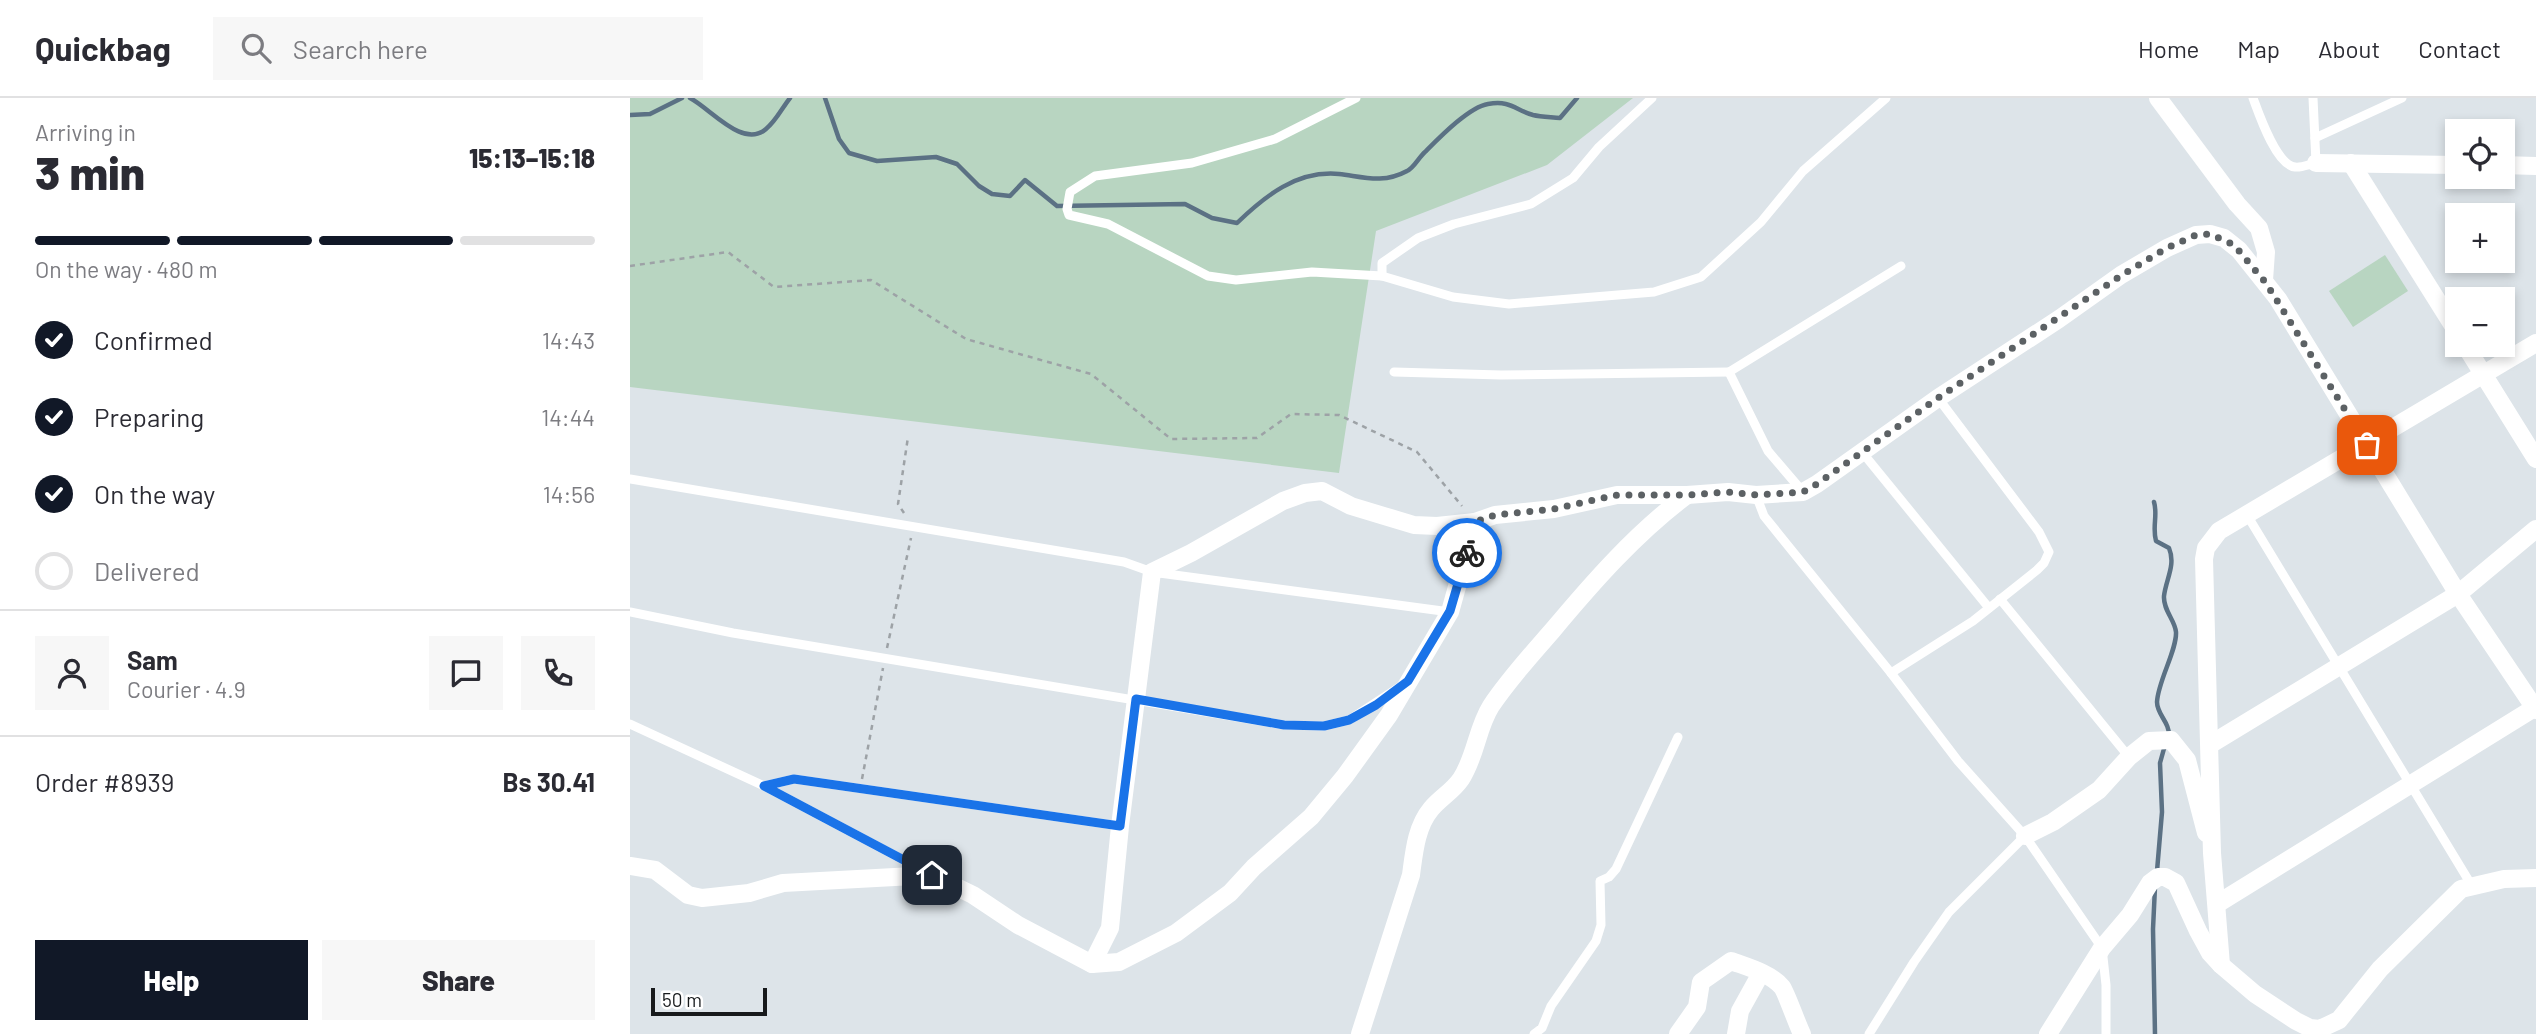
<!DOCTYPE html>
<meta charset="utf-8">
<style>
:root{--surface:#fff;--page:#f7f7f7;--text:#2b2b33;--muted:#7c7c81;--line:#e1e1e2;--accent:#111827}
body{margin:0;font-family:Barlow,sans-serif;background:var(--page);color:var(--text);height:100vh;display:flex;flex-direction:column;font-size:26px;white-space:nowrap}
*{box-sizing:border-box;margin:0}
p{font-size:23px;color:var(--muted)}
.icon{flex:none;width:38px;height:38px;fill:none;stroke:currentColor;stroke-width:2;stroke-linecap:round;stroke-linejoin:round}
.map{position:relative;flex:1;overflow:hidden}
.panel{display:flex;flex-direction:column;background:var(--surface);width:630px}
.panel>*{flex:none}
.buttons{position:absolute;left:1815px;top:21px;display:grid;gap:14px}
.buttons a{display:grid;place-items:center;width:70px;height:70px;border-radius:0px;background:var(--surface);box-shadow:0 4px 10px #0003;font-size:35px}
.scale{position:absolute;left:21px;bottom:18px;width:116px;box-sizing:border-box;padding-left:7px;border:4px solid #171a1c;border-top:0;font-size:19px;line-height:24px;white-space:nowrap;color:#171a1c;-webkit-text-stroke:5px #fff;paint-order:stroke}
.pin{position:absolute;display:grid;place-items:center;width:60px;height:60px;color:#fff;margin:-30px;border-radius:14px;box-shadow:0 4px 10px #0006}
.courier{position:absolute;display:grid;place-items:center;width:70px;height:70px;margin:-35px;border:5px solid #1a73e8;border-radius:50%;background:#fff;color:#222;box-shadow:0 2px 9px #0007}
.summary em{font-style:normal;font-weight:800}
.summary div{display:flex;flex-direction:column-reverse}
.summary{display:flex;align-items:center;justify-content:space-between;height:119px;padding:0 35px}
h1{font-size:46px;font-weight:800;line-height:52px}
.bar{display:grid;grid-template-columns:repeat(4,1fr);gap:10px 7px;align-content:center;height:84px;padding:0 35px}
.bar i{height:9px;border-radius:5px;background:var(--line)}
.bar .current{background:var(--accent)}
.bar p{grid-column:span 4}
.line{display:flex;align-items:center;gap:18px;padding:0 35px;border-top:2px solid var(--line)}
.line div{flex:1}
.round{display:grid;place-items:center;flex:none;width:74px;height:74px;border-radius:0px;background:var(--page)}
ol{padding:0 35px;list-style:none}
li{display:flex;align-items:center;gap:21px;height:77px}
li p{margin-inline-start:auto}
li .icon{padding:7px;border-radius:50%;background:var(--accent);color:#fff;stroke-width:4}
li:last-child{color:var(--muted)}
li i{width:38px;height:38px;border:4px solid var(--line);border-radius:50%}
.button{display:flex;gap:14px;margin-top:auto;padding:14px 35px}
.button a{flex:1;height:80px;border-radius:0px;background:var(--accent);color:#fff;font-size:28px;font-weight:800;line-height:80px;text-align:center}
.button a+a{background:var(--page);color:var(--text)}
header{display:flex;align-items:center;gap:42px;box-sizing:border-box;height:98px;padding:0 35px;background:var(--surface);border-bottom:2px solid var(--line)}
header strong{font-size:33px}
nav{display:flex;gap:38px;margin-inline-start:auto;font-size:24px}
.search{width:490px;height:63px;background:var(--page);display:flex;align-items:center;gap:18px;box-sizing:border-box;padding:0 24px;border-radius:0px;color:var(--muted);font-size:26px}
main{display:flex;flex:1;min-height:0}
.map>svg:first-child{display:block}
.green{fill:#b8d5c1}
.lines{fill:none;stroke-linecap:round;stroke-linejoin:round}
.stream{stroke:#5b7184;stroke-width:4.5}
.path{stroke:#9da2a6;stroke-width:2.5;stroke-dasharray:5 5;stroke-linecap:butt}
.lane{stroke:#fff;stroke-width:9}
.street{stroke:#fff;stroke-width:18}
.done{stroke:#5c6164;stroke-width:7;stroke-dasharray:0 12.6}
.route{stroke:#1a73e8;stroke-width:9}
</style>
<header>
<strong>Quickbag</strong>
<div class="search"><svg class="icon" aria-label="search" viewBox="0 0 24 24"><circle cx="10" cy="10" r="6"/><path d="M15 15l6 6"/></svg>Search here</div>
<nav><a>Home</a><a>Map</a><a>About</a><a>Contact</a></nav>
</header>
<main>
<section class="panel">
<div class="summary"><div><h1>3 min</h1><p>Arriving in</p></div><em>15:13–15:18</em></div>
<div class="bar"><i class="current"></i><i class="current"></i><i class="current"></i><i></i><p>On the way · 480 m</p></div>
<ol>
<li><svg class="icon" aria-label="check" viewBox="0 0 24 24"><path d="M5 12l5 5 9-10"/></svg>Confirmed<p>14:43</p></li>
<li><svg class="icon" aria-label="check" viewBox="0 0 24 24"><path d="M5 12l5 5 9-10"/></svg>Preparing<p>14:44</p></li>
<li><svg class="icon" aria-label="check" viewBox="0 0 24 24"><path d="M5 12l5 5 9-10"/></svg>On the way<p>14:56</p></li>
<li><i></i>Delivered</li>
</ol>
<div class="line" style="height:126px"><a class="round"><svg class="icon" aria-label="person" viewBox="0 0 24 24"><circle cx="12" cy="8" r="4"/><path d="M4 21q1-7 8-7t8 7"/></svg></a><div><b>Sam</b><p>Courier · 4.9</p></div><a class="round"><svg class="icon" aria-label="chat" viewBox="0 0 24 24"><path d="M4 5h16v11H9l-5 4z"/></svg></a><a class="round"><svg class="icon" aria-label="phone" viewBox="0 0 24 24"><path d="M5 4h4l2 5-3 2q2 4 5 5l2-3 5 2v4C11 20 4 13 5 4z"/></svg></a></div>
<div class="line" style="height:91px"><div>Order #8939</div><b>Bs 30.41</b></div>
<div class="button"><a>Help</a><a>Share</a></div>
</section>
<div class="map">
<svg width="1906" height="936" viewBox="0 0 1906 936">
<rect width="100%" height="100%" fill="#dde4e9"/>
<g class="green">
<path d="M0,0H1003L917,67L746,133L709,375L0,289Z"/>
<path d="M1755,157L1778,193L1723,229L1699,193Z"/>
</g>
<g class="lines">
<g class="stream">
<path d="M60,0C81,11 113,51 136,31C146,23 152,10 160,0"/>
<path d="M195,0L209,41L219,55L247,63L306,59L327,66L349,88L362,96L380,98L395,82L427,108L555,106L582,120L607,125C635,98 667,72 709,76C734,79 753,86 777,73C784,70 789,59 795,54C809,40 839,9 858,6C881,2 885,12 903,17C911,19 921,19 930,20L947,0"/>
<path d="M0,17L20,16L52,0"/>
<path d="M1524,404C1528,417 1522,429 1526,443L1539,450C1546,467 1536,481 1534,498C1533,512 1545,522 1546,534C1547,552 1528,583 1527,604C1527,617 1540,624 1539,639"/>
<path d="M1527,773L1532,714L1530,665L1535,647"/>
<path d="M1525,936L1523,831L1525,789"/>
</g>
<g class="path">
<path d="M0,168L98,154L144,189L241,182L336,241L461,276L541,341L627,340L661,316L709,317L787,354L832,408"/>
<path d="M274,415L268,406L278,339"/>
<path d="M257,550L281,440"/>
<path d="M232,681L253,570"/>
</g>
<g class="lane">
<path d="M726,0L645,41L562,65L465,78L440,94L437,111L439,117L478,126L578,178L606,182L682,174L752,178L823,199L879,206L1024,194L1071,179L1131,124L1173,73L1256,0"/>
<path d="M1623,0C1629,16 1646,67 1665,69C1671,70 1680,66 1686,65L1683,0"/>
<path d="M1685,40L1772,0"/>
<path d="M752,178V165L788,140L824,126L901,106L943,80L969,49L1022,0"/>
<path d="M764,274L871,277L1099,274"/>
<path d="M1232,354L1359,510"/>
<path d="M0,381L494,464L522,474L820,514"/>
<path d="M1173,394L1138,353L1099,274L1271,168"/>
<path d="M1126,397L1134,418L1261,575L1328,663L1395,738L1472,850L1476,887V936"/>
<path d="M1617,417L1842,788"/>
<path d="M1370,501L1499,659"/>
<path d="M0,514L103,535L654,627L694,628L719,622L771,588"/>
<path d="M1261,575L1343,523L1407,472L1414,465L1419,454L1409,434L1308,300"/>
<path d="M0,626L134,688L296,774"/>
<path d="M134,688L164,681L490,728"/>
<path d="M904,936L912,930L921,908L966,843L971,827L970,783L979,779L986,771L1048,639"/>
<path d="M1239,936L1284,864L1319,814L1395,738"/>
</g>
<g class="street">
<path d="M1528,0L1607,106L1629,130L1636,154L1634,182"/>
<path d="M1686,65L1827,67"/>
<path d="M1721,65L1827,234"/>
<path d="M1872,67L1906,68"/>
<path d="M1835,247L1906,361"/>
<path d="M1581,646L1828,496L1906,431"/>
<path d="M1395,738L1423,724L1469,692L1499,659L1519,643L1541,642L1557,662L1576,735"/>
<path d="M0,768L25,772L58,797L72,800L119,795L153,785L302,777L343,797L388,827L462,866L489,864L546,835L600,795L624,769L681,719L715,678L759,617L820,514L845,424"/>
<path d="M1587,806L1906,609"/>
<path d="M462,866L480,830L490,728L522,474L561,455L653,403L675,395L692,393L721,408L754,418L784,427L807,428L845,424L865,417L924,411L987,397H1057L1098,394L1126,397L1173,394L1187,386L1308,300L1429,221L1491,177L1537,150L1566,137L1580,136L1594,140L1609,152L1648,201L1828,496L1906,612"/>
<path d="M1591,867L1582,755L1574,461L1576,450L1589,433L1906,245"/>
<path d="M730,936L781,777C784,755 786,729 801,711C810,700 823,693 831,681C846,658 847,630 861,608C879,581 901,557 922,533C963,484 1006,435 1057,397"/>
<path d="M1048,936L1067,909L1071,884L1101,863C1117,869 1140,875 1152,889C1156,894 1167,926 1172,936"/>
<path d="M1106,936L1110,913L1131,875"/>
<path d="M1418,936L1472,850L1500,817L1520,785L1528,779H1535L1546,785L1568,833L1580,855L1591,867L1625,896L1666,923L1680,930L1690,931L1709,922L1750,871L1831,791L1874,781L1906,780"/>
</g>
</g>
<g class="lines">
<path class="done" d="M837,455L845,424L865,417L924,411L987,397H1057L1098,394L1126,397L1173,394L1187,386L1308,300L1492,177L1537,150L1566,137L1580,136L1604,147L1636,185L1737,347"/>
<path class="route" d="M302,777L134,688L164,681L490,728L506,601L654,627L694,628L719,622L746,607L778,583L820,513L837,455"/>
</g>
</svg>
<div class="buttons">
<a><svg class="icon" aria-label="locate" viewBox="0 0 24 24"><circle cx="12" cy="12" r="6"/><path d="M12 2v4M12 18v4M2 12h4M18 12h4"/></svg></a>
<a>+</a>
<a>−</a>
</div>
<div class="scale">50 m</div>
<div class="pin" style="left:1737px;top:347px;background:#ea580c"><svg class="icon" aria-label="bag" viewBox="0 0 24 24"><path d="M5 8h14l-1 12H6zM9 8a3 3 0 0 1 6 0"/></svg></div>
<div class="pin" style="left:302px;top:777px;background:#1f2937"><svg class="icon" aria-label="home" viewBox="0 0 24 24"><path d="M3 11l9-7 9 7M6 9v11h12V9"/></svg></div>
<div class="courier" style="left:837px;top:455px"><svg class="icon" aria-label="bike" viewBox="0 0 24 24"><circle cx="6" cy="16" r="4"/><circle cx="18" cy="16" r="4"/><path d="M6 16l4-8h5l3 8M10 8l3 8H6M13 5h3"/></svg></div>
</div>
</main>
